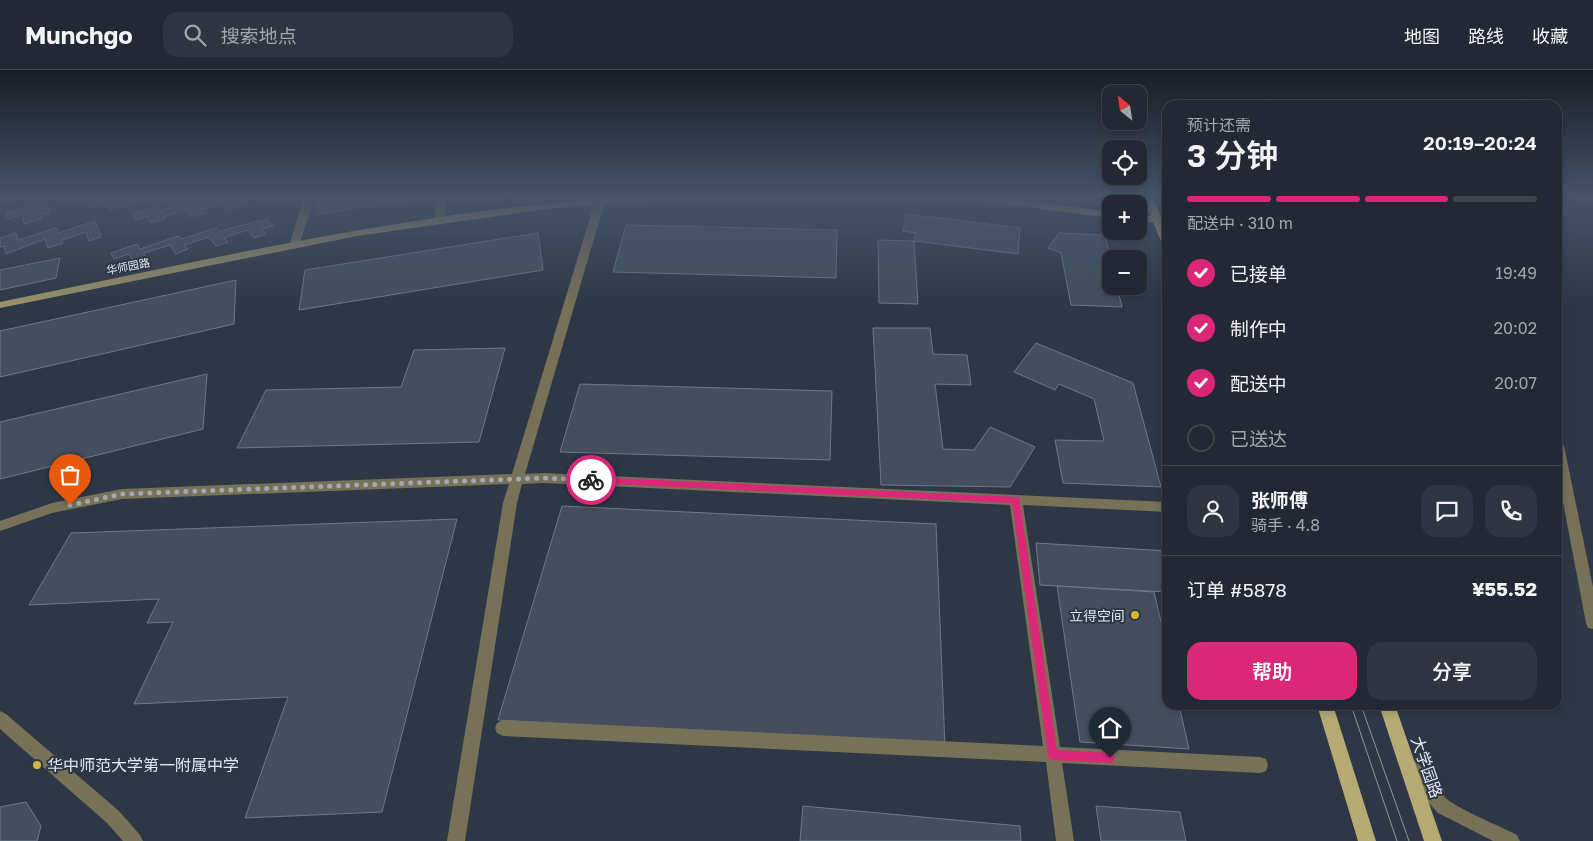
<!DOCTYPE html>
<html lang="zh">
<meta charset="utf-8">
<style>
:root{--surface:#222934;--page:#2e3540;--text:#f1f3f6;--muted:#a2a6ac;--line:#3f454f;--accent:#db2777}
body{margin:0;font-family:"Golos Text","Noto Sans SC",sans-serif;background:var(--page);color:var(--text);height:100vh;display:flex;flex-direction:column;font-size:19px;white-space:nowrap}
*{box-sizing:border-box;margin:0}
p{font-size:16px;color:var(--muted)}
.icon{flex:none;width:28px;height:28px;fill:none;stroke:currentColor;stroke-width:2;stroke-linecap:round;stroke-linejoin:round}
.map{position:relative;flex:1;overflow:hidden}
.side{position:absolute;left:1162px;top:30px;width:400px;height:610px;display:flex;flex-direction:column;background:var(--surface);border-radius:15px;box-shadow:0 2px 8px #0003,0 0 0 1px var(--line)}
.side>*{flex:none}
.needle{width:32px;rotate:330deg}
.tools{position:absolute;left:1102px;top:15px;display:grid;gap:10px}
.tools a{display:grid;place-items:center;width:45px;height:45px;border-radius:10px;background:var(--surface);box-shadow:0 2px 8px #0003,0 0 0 1px var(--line);font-size:25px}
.pin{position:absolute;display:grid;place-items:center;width:42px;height:42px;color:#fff;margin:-51px -21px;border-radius:50% 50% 50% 0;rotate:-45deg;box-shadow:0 0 5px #0007}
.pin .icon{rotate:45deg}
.courier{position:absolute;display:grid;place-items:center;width:50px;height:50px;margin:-25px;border:4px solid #db2777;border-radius:50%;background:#fff;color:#222;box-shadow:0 1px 6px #0007}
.summary em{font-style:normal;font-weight:600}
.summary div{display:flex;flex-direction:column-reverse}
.summary{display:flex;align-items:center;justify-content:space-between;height:85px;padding:0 25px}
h1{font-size:32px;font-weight:600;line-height:38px}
.bar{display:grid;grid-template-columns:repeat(4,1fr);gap:8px 5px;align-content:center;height:60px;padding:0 25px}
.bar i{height:6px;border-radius:4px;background:var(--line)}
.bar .selected{background:var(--accent)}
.bar p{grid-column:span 4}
.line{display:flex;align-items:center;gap:12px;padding:0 25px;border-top:1px solid var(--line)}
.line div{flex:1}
.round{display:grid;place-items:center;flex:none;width:52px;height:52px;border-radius:15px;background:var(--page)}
ol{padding:0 25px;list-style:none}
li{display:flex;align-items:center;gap:15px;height:55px}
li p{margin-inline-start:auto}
li .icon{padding:5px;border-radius:50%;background:var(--accent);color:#fff;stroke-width:4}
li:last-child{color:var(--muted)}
li i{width:28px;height:28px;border:2px solid var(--line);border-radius:50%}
.button{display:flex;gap:10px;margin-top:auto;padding:10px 25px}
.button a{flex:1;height:58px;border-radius:15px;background:var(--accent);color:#fff;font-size:20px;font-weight:600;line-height:58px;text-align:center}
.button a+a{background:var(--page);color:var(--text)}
header{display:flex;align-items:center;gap:30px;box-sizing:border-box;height:70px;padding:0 25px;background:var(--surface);border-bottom:1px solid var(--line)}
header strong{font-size:24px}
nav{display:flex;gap:28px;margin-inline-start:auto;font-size:18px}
.search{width:350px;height:45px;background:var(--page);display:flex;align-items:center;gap:12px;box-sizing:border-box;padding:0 18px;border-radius:15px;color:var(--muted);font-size:19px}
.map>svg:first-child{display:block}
.building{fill:#444e5e;stroke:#6d788a}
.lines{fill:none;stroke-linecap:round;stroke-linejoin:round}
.street{fill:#767157;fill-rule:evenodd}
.secondary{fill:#999168;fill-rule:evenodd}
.primary{fill:#b5a974;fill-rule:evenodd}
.tram{stroke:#8d95a1;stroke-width:1}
.route{fill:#db2777}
.done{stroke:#a2a9b5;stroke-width:5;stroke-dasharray:0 9}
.poi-dot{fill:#d1b736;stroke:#2e3746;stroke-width:2}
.labels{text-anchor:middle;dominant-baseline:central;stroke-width:4;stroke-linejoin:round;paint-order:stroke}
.far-street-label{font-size:11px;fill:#e1e7f1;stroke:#2e3746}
.poi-label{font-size:14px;fill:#e1e7f1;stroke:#2e3746;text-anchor:end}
.near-poi-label{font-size:16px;fill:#e1e7f1;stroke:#2e3746;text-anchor:start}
.near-street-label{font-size:16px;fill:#e1e7f1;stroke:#2e3746}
</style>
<header>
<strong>Munchgo</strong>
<div class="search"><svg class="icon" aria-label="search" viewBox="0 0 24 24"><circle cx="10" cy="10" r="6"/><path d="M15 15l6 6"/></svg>搜索地点</div>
<nav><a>地图</a><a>路线</a><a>收藏</a></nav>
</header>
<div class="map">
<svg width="1593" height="771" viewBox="0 0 1593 771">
<rect width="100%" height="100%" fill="#2e3746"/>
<g class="building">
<path d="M27,128H39L40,131L35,132L36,136L47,133L50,142L40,145L41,149L24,154L22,145L8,149L7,143L30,136Z"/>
<path d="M91,128H133L135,132L110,140L107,132L93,136Z"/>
<path d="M217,128H254L238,133L241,136L228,141L223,133L201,140L205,143L191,147L186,139L163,147L165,149L151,153L148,146L136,150L133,144L157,137L160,141L195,129L198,134Z"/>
<path d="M319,128H421L317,144Z"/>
<path d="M907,144L1020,158L1018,184L914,171L916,163L903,161Z"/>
<path d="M267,149L273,156L262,159L266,164L254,168L247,160L224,168L228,172L216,176L209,167L184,175L188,179L176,184L170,175L144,183L146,189L134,193L129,184L114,189L111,183L137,174L140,179L178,166L181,169L217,158L220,161Z"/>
<path d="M95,151L101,167L89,171L86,162L62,170L63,173L48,178L45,169L6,184L4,176L0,177V168L16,163L18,170L56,158L58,163Z"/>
<path d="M626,155L837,160L836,208L613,202Z"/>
<path d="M538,163L543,200L299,240L305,200Z"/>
<path d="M1059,163L1105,165L1111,193V216H1117L1122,237L1071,235L1061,183L1048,178Z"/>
<path d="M878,170L914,171L918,234L879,233Z"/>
<path d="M60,188L56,208L0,220V200Z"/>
<path d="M236,210L234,254L0,307V261Z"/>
<path d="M873,258H930L933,284L967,285L971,315L935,314L943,379L974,380L990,357L1035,377L1010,417L881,415Z"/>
<path d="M1036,273L1133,313L1161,417L1063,413L1055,370L1104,371L1094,329L1059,314L1055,320L1014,302Z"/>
<path d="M505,278L479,372L237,378L266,320L401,317L414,280Z"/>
<path d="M207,304L203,359L0,409V352Z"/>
<path d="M580,314L832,321L830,390L560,382Z"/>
<path d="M562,436L936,454L945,677L498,650Z"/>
<path d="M457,449L382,742L245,748L288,627L134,634L173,552L147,553L159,529L29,535L71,463Z"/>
<path d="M1036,473L1168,481V522L1040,515Z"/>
<path d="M1057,516L1154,522L1168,581V635H1179L1189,679L1080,672Z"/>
<path d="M26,732L41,756L37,771H0V737Z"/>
<path d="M803,736L1020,756L1021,771H800Z"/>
<path d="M1096,736L1180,742L1186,771H1101Z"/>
</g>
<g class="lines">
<g class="street">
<path d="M304,128H314L299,175L294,178L289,175Z"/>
<path d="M438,128H448L444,151L439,154L434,151Z"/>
<path d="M600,128L605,131L525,404L544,403L1168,432V442L1023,435L1060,677L1260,687L1266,689L1268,695L1266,701L1260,703L1062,693L1074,771H1056L1046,692L503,666L497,663L495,658L497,653L503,650L1043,676L1010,435L544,413L522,414L517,433L465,771H447L503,433L509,414L122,429L52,443L0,461V451L52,433L122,419L512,404L595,131Z"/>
<path d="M1558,371L1562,373L1564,376L1593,517V559L1588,558L1586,553L1558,406Z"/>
<path d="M0,641L6,644L119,741L140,765L143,771H123L107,753L0,659Z"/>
<path d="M1412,690C1425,695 1437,723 1451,732C1471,745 1496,754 1517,765L1520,771H1493L1438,743L1416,719L1404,698L1406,692Z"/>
</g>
<g class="secondary">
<path d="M610,128H653L648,131L553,138L357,166L0,238V232C202,191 404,143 610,128Z"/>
<path d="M979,128H1005L1111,142V148L984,131Z"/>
<path d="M1139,145L1168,148V154L1139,151Z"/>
</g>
<g class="primary">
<path d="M1143,128H1153L1168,163V179L1163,176Z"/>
<path d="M1317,635H1333L1376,771H1358Z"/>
<path d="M1379,635H1395L1442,771H1424Z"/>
</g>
<g class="tram">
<path d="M1351,635L1397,771"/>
<path d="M1361,635L1409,771"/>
</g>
</g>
<linearGradient id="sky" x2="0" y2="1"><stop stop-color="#191e26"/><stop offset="0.54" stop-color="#465368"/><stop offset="1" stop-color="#465368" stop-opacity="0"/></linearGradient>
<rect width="1593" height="236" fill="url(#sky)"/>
<path class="route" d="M591,407L1019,427L1057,680L1110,683L1113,684L1115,688L1113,692L1110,693L1053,690L1049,689L1048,685L1012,433L591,413L587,410Z"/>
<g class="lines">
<path class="done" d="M70,435L122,424L544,408L591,410"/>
</g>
<g class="poi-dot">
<circle cx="1135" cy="545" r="5"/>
<circle cx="37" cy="695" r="5"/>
</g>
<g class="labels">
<g class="far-street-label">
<text transform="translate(128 196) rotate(-11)">华师园路</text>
</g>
<g class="poi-label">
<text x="1125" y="545">立得空间</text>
</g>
<g class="near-poi-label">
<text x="47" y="695">华中师范大学第一附属中学</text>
</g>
<g class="near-street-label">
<text transform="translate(1427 697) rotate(71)">大学园路</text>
</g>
</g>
</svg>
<div class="tools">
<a><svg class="needle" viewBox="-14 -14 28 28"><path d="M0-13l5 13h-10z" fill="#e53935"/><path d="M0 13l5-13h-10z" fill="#a2a6ac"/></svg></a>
<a><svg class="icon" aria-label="locate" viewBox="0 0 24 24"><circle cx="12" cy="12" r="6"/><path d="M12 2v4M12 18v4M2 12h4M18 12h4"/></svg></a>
<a>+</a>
<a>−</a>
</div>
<div class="pin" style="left:70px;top:435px;background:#ea580c"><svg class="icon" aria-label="bag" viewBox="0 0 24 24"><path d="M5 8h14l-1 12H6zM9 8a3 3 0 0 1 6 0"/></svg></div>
<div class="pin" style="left:1110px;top:688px;background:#1f2937"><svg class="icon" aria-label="home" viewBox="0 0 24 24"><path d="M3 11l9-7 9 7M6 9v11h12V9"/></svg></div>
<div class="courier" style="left:591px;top:410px"><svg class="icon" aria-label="bike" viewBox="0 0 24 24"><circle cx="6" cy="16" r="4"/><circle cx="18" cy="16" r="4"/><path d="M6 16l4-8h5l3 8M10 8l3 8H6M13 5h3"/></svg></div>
<section class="side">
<div class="summary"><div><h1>3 分钟</h1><p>预计还需</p></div><em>20:19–20:24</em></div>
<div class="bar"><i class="selected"></i><i class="selected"></i><i class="selected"></i><i></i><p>配送中 · 310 m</p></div>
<ol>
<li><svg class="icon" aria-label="check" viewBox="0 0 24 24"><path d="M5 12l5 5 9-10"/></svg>已接单<p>19:49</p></li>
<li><svg class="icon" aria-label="check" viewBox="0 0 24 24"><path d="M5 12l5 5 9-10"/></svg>制作中<p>20:02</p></li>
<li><svg class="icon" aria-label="check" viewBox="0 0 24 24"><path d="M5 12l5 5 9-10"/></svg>配送中<p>20:07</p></li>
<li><i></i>已送达</li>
</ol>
<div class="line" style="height:90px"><a class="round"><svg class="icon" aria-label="person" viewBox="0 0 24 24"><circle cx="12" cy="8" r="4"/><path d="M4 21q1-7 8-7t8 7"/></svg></a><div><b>张师傅</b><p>骑手 · 4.8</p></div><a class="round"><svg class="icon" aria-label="chat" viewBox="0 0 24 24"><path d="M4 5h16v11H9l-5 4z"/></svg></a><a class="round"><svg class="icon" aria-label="phone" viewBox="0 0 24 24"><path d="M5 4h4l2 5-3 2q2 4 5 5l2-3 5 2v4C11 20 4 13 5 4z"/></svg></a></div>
<div class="line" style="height:65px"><div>订单 #5878</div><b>¥55.52</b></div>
<div class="button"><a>帮助</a><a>分享</a></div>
</section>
</div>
